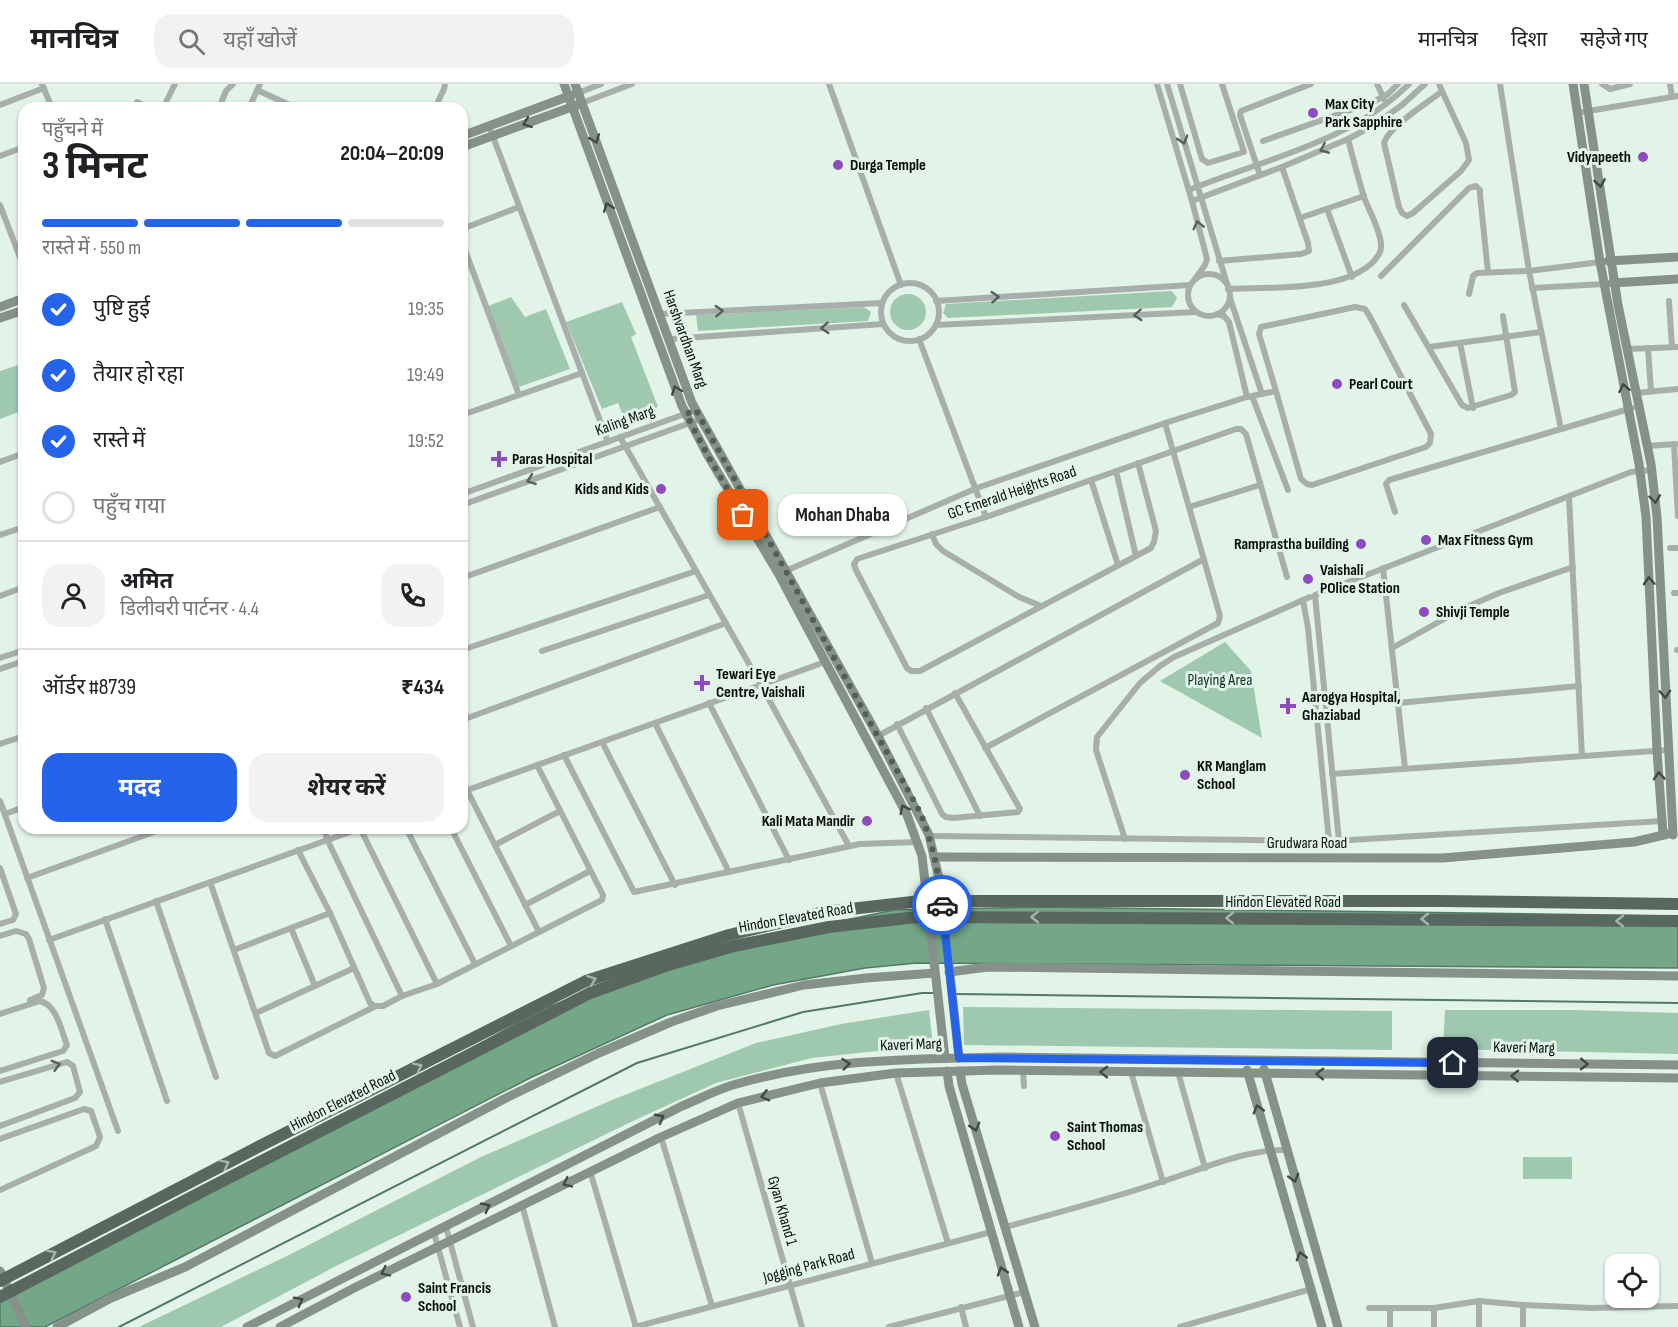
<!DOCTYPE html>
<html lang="hi">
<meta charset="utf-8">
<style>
:root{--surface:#fff;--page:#f2f2f2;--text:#202124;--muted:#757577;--line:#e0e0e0;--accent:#2563eb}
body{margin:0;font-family:"Sofia Sans Condensed","Noto Sans Devanagari",sans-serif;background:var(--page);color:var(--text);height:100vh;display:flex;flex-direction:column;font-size:22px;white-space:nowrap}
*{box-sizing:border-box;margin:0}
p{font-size:20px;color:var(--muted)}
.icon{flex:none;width:33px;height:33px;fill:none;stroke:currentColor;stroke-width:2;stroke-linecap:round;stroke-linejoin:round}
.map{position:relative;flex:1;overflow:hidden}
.sheet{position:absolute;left:18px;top:18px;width:450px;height:732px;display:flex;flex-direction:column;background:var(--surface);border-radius:18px;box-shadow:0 2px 4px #0004}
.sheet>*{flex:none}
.controls{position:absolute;left:1605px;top:1170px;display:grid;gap:12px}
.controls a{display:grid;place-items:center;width:54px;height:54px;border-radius:12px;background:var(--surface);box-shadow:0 2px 4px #0004;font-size:30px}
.pin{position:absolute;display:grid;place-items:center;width:51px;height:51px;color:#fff;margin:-26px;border-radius:12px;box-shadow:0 3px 9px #0006}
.courier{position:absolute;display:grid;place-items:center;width:60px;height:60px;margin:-30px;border:4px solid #2563eb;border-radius:50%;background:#fff;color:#222;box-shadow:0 2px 8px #0007}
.bubble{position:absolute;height:42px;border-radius:18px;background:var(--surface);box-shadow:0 2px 4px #0004;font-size:20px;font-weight:700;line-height:42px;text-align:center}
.summary em{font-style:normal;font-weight:700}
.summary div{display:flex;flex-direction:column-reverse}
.summary{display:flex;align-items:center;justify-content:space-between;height:102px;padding:0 24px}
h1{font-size:39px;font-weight:700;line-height:45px}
.bar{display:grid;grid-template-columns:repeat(4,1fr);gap:9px 6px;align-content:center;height:72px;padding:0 24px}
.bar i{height:8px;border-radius:4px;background:var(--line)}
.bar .on{background:var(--accent)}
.bar p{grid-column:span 4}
.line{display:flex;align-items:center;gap:15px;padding:0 24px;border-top:2px solid var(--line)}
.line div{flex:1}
.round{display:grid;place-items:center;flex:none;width:63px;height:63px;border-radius:18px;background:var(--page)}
ol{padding:0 24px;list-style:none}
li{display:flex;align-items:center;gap:18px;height:66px}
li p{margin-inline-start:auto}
li .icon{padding:6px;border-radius:50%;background:var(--accent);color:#fff;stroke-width:4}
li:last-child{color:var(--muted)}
li i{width:33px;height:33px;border:3px solid var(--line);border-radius:50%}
.primary-button{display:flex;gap:12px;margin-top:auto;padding:12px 24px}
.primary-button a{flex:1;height:69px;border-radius:18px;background:var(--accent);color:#fff;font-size:24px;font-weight:700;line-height:69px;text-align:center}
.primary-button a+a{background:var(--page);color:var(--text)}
header{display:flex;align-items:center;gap:36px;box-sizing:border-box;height:84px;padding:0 30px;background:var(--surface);border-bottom:2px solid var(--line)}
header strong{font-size:28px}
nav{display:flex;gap:33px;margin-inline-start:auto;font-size:21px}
.search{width:420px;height:54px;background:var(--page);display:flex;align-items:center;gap:15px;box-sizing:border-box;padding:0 21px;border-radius:18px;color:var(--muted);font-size:22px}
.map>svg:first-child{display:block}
.green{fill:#9ec9af}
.water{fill:#73a788;stroke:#537962;stroke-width:1.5}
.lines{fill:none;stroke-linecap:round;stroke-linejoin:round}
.stream{stroke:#537962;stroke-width:2}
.street{stroke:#a8afab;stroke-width:6}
.secondary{stroke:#86918a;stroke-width:9}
.highway-bridge{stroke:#59685f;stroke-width:12}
.oneway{stroke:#414944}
.oneway2{stroke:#585e5b}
.oneway3{stroke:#a4b4aa}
.done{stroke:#545e58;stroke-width:6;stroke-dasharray:0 10.8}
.route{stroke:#2563eb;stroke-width:8}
.poi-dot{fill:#8d4bbf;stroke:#e2f3e8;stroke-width:2}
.labels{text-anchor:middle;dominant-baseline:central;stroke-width:6;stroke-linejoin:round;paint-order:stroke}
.poi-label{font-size:16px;font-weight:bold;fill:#080e0b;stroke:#e2f3e8;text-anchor:start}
.street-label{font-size:16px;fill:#080e0b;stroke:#e2f3e8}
.park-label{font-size:16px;fill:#08331e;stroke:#e2f3e8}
</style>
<header>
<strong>मानचित्र</strong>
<div class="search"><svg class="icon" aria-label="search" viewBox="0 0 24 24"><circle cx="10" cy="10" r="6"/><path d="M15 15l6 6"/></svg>यहाँ खोजें</div>
<nav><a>मानचित्र</a><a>दिशा</a><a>सहेजे गए</a></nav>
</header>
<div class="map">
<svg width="1678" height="1243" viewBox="0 0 1678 1243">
<rect width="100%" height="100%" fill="#e2f3e8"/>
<g class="green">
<path d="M1172,207L1177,214L1172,223L948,234L943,229L946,220Z"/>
<circle cx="908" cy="228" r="18"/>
<path d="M511,213L525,233L546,225L570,285L516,304L486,223Z"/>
<path d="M622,218L636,250L631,253L658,323L624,334L618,319L602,325L566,238Z"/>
<path d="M864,223L871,228L868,237L698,247L696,231Z"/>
<path d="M24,279V326L0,335V287Z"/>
<path d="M1225,558L1251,587L1262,654L1160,597Z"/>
<path d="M963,923L1392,927V966L964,961Z"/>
<path d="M929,926L933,961L812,974L716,999L633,1037L338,1181L221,1243H139L287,1172L481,1073L612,1016L756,959L841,940Z"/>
<path d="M1445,926H1573L1678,929V970L1443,965Z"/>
<rect x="1523" y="1073" width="49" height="22"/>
</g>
<path class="water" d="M1042,823L1678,832V884L917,879L865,884L773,901L667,931L530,994L45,1243H0V1208L411,997L545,924L724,861L894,826Z"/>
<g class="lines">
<g class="stream">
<path d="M955,910L1678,919"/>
<path d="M119,1243L637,979L803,928L922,909H934"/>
</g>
<g class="street">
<path d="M42,0L52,24"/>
<path d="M829,0L901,201"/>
<path d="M1157,0L1192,117L1207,175L1205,181L1195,195"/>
<path d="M1167,0L1227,200"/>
<path d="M1180,0L1202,75L1208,79L1244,68L1222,0"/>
<path d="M1377,0L1384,15"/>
<path d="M1439,0L1442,7L1466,59L1469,76L1461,87L1413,129L1407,132L1402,129L1399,123L1384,59C1389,42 1428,19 1442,7"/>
<path d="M1500,0L1529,187L1561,345"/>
<path d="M1602,0L1610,5L1630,0"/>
<path d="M1670,0L1672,13"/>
<path d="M257,6L294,23"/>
<path d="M578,9L601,0"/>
<path d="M137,18L150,24"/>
<path d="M582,19L632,0"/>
<path d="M0,21L44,4"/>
<path d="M163,24L175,0"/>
<path d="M219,24L226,7L233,0"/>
<path d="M249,24L260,0"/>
<path d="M435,24L444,5L445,0"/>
<path d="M1577,29L1678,12"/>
<path d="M489,42L608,358"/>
<path d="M1263,57L1373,18L1388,10L1398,0"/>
<path d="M0,72L24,63"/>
<path d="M1260,91L1240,31L1241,27L1311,0"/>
<path d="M1189,106C1262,76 1353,57 1409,0"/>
<path d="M1192,117L1282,83L1348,55L1374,41L1402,21L1425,0"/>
<path d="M0,121L24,184"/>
<path d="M1327,125L1352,193"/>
<path d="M1300,134L1364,112"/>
<path d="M462,145L519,123"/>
<path d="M462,158L519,311"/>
<path d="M1219,177L1301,170L1309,167L1308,159L1282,83"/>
<circle cx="1209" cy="211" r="21"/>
<path d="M1381,192L1469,104L1476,102L1480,106V111L1488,188"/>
<circle cx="910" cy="228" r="29"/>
<path d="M1532,204L1604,200"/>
<path d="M1228,205C1269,203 1345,208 1374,177C1378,172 1382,167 1381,160C1380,145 1369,127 1364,113C1358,94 1353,74 1348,55"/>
<path d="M1469,210L1473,192L1477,189L1529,187L1600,178"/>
<path d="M1230,214L1262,310"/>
<path d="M936,217L1190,201"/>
<path d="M1669,217L1672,263"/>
<path d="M1404,221L1462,321L1468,324L1511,311L1515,308L1503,232"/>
<path d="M660,230L882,219"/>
<path d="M1217,230L1224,232L1229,238L1247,313"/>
<path d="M936,241L1196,228"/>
<path d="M670,255L883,240"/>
<path d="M919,255L986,433"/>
<path d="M1460,259L1473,324"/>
<path d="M1429,263L1541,248"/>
<path d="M1648,264L1651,307"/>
<path d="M1628,265L1678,263"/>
<path d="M1636,309L1678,305"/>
<path d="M1252,312L1288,406"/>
<path d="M462,331L582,289"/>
<path d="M620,353L761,601L849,762"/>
<path d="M1674,360L1678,432"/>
<path d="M1647,362L1676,360"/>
<path d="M0,378L24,369"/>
<path d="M1138,379L1156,447L1154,458L1151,464L920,587H911L907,584L856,486L854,480L857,475L986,433L1236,345H1241L1246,350L1287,493"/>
<path d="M1116,387L1136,472"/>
<path d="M1091,396L1118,481"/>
<path d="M462,410L696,326"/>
<path d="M1569,413L1582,672"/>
<path d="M462,421L701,335"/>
<path d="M1189,423L1260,401"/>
<path d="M1395,428L1386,400L1389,396L1632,324"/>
<path d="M932,450L936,460L943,467L1019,513L1041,522"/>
<path d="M0,451L24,443"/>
<path d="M1670,464H1678"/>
<path d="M1383,484L1405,684"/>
<path d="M783,488L977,404L1165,339L1247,313L1276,307L1259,250L1261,243L1355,223L1365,225L1369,231L1431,350L1430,359L1426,363L1312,401L1307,400L1301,395L1276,307"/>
<path d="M462,494L660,423"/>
<path d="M1674,509H1678"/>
<path d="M0,512L24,503"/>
<path d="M1303,516L1308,544L1329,757"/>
<path d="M1392,564L1462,525L1499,509L1573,483"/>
<path d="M462,566L696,487"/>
<path d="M1677,566H1678"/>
<path d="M542,567L709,511"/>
<path d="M0,574L24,566"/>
<path d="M0,585L24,577"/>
<path d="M709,619L789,776"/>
<path d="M1398,619L1579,602"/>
<path d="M926,624L980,732"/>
<path d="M462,636L726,539"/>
<path d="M655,639L729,788"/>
<path d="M897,640L942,730L946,733L953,734L1018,728L1020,725L955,609"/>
<path d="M878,652L1204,475"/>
<path d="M602,658L675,801"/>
<path d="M0,660L24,652"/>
<path d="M985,664L1218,539L1220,532L1165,339"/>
<path d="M564,671L634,808L860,760L918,758"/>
<path d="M1332,690L1668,666"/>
<path d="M467,706L539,848"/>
<path d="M462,708L825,578"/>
<path d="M0,717L118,1047"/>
<path d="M5,730L24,723"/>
<path d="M324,744L327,755L402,912"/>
<path d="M360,744L437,900"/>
<path d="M406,744L475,880"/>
<path d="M451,744L511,862"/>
<path d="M930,752L1334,757L1662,737"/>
<path d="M1125,755L1096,666L1097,653L1140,599L1160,582L1174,573L1310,513"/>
<path d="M1339,757L1315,511L1631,388L1651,386"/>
<path d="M495,761L560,727"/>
<path d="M298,766L330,829L370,919L374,922H383L402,912L437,900L602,816L603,811L537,681"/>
<path d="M0,784L16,830L13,836L0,840"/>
<path d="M27,794L165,744"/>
<path d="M210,798L269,969L275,972L376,922"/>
<path d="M156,817L216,993"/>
<path d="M525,821L590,787"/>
<path d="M105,835L167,1017"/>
<path d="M291,844L315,902"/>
<path d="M0,852L16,847L26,850L29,855L44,904L42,911L30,916"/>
<path d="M49,856L361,744"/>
<path d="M234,866L330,829"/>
<path d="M256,929L354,884"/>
<path d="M0,930L40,917C57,921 61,946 67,961L63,967L0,987"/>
<path d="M1023,987L1024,1002"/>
<path d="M1131,988L1163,1098"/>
<path d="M1178,988L1205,1084"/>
<path d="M896,989L948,1159"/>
<path d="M0,998L67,978L73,982L80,1008L75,1014L0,1042"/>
<path d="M820,999L872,1179"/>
<path d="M738,1019L802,1243"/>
<path d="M661,1053L712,1222"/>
<path d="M0,1055L84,1025L91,1027L100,1053L96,1062L0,1106"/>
<path d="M590,1087L636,1243"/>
<path d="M522,1121L555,1243"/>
<path d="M446,1143L473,1243"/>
<path d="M1005,1143C1057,1129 1110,1115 1161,1098C1200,1086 1245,1065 1286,1066"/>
<path d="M434,1149L460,1243"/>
<path d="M1479,1217V1243"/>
<path d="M1523,1221V1243"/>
<path d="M961,1223L966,1243"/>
<path d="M1369,1224H1434L1479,1217L1523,1221L1591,1224L1678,1222"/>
<path d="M635,1243L991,1148"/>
<path d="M889,1243L1024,1208"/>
<path d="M1180,1243L1311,1205"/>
<path d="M1390,1243V1224"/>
<path d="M1434,1243V1224"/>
</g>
<g class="secondary">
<path d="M564,0L682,322L708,372L778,489L907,731L922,772L945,974"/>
<path d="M575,0L692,319L878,652L929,751L940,799L959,974"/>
<path d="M1573,0L1600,178L1639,380L1646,433L1657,667L1663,750"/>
<path d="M1584,0L1618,221L1651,380L1657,433L1673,751"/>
<path d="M462,52L572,11"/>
<path d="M462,63L577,21"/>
<path d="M1608,177L1678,173"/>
<path d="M1612,199L1678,195"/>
<path d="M0,223L24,214"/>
<path d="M0,234L24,226"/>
<path d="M934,773L1442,774L1634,758L1668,750"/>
<path d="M949,888L988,883L1678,892"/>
<path d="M1264,985L1338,1243"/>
<path d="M1247,986L1322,1243"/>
<path d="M947,987L949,1002L1019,1243"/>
<path d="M960,987L962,1000L1035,1243"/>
<path d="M0,1187L26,1243"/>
<path d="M57,1243L111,1214L185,1183L508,1013L599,969L671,938L717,922L804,901L866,894L935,889"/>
<path d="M247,1243L682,1022C699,1015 716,1006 733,1001C820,975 910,975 999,973L1678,981"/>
<path d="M280,1243L356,1203L661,1053L738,1019L820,999L896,989L998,986L1678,994"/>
</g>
<g class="highway-bridge">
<path d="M0,1197L256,1064L586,897L729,851L824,828L921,817H1442L1678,820"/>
<path d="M0,1213L209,1104L590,909L665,882L734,862L829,843L917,833L1678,837"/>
</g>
</g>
<defs><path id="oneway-chevron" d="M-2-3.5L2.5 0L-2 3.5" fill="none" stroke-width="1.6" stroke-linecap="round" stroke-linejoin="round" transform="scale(1.5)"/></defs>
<g class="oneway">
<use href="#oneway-chevron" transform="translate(527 39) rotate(160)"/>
<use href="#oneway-chevron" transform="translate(595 55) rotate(70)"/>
<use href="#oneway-chevron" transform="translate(1600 99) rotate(81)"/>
<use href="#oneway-chevron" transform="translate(608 123) rotate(-110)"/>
<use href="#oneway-chevron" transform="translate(1624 304) rotate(-101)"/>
<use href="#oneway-chevron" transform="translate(676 306) rotate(-111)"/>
<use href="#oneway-chevron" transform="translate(1655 415) rotate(83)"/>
<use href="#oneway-chevron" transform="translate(1649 497) rotate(-93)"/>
<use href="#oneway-chevron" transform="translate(1665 610) rotate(87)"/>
<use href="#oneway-chevron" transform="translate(1659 692) rotate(-94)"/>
<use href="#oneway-chevron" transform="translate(904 725) rotate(-117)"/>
<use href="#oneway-chevron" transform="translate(846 980) rotate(-6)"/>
<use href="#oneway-chevron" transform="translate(1584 980) rotate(1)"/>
<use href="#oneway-chevron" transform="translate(1104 988) rotate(-179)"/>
<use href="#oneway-chevron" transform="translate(1320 990) rotate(-179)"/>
<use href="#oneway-chevron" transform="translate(1515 992) rotate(-179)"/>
<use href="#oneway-chevron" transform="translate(765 1012) rotate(166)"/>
<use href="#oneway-chevron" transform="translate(1258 1025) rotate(-106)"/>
<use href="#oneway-chevron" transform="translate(660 1034) rotate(-28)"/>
<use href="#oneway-chevron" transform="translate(975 1043) rotate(73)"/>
<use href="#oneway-chevron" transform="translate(1294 1094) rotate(74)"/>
<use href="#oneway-chevron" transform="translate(567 1099) rotate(154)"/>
<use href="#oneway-chevron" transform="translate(486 1123) rotate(-27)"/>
<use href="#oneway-chevron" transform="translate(1301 1172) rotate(-106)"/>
<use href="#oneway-chevron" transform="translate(1002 1187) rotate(-107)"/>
<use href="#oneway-chevron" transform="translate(385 1188) rotate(154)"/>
<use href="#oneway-chevron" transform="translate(299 1217) rotate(-27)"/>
</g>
<g class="oneway2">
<use href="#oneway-chevron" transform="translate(1183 56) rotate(73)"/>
<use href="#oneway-chevron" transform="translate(1324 65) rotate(157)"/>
<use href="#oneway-chevron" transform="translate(1198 141) rotate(-104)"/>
<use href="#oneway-chevron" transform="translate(995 213) rotate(-4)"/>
<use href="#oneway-chevron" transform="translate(719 227) rotate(-3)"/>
<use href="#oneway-chevron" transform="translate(1138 231) rotate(177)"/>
<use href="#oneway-chevron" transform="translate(825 244) rotate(176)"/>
<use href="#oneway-chevron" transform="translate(531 396) rotate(160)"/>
<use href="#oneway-chevron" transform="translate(56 981) rotate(-16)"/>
</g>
<g class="oneway3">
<use href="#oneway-chevron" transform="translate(1035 833) rotate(-180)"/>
<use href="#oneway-chevron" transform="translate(1230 834) rotate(-180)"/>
<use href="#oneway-chevron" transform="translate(1425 835) rotate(-180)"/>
<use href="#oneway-chevron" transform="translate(1620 837) rotate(-179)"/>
<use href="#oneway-chevron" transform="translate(592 896) rotate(-20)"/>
<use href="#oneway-chevron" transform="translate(418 983) rotate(-27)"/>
<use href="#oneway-chevron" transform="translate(225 1080) rotate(-27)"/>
<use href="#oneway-chevron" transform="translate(52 1170) rotate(-27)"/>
</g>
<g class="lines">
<path class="done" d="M743,431L708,372L686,330L696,326L920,728C932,757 939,789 942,821"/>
<path class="route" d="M942,821L959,974L1453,979"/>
</g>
<g class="poi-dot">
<circle cx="1313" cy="29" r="6"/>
<circle cx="1643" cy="73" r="6"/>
<circle cx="838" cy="81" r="6"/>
<circle cx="1337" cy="300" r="6"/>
<path d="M496 366h6v6h6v6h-6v6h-6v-6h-6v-6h6z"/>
<circle cx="661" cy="405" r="6"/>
<circle cx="1426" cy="456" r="6"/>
<circle cx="1361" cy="460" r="6"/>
<circle cx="1308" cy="495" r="6"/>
<circle cx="1424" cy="528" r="6"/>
<path d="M699 590h6v6h6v6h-6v6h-6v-6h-6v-6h6z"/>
<path d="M1285 613h6v6h6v6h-6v6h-6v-6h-6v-6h6z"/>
<circle cx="1185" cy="691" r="6"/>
<circle cx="867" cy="737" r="6"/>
<circle cx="1055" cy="1052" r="6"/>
<circle cx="406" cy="1213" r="6"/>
</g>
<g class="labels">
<g class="poi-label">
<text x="1325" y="20">Max City<tspan x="1325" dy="18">Park Sapphire</tspan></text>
<text x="1631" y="73" text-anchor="end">Vidyapeeth</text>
<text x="850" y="81">Durga Temple</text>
<text x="1349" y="300">Pearl Court</text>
<text x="512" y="375">Paras Hospital</text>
<text x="649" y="405" text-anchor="end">Kids and Kids</text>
<text x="1438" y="456">Max Fitness Gym</text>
<text x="1349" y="460" text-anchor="end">Ramprastha building</text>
<text x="1320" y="486">Vaishali<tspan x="1320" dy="18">POlice Station</tspan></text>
<text x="1436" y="528">Shivji Temple</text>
<text x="716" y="590">Tewari Eye<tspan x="716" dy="18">Centre, Vaishali</tspan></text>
<text x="1302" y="613">Aarogya Hospital,<tspan x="1302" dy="18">Ghaziabad</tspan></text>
<text x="1197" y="682">KR Manglam<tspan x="1197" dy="18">School</tspan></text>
<text x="855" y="737" text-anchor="end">Kali Mata Mandir</text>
<text x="1067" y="1043">Saint Thomas<tspan x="1067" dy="18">School</tspan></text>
<text x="418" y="1204">Saint Francis<tspan x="418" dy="18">School</tspan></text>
</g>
<g class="street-label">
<text transform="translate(685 255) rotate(70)">Harshvardhan Marg</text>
<text transform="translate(625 337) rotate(-20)">Kaling Marg</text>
<text transform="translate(1012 409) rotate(-19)">GC Emerald Heights Road</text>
<text x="1307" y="759">Grudwara Road</text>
<text x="1283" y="818">Hindon Elevated Road</text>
<text transform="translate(796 834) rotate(-10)">Hindon Elevated Road</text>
<text transform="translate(911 961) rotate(-2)">Kaveri Marg</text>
<text transform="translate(1524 964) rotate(1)">Kaveri Marg</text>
<text transform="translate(343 1017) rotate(-27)">Hindon Elevated Road</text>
<text transform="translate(782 1127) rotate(74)">Gyan Khand 1</text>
<text transform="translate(809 1182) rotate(-15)">Jogging Park Road</text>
</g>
<g class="park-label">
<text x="1220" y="596">Playing Area</text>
</g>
</g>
</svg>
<div class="controls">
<a><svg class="icon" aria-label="locate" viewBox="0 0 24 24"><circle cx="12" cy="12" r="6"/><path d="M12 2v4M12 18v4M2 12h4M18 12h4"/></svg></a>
</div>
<div class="pin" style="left:743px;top:431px;background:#ea580c"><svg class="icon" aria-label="bag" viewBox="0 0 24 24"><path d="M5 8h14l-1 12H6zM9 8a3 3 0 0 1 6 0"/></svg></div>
<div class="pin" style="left:1453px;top:979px;background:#1f2937"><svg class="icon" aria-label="home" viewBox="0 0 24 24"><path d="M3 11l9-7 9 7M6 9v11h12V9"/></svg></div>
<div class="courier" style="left:942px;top:821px"><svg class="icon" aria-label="car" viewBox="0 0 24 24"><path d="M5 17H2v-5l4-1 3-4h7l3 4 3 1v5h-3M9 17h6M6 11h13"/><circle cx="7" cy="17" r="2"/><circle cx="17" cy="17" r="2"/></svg></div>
<div class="bubble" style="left:778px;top:410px;width:129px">Mohan Dhaba</div>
<section class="sheet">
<div class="summary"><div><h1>3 मिनट</h1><p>पहुँचने में</p></div><em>20:04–20:09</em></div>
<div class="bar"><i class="on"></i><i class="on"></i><i class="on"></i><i></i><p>रास्ते में · 550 m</p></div>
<ol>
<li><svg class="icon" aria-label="check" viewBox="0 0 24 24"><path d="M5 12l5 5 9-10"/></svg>पुष्टि हुई<p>19:35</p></li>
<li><svg class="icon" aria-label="check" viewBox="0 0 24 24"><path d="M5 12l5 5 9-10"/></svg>तैयार हो रहा<p>19:49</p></li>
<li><svg class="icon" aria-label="check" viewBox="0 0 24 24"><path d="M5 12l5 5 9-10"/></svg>रास्ते में<p>19:52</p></li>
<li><i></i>पहुँच गया</li>
</ol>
<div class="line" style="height:108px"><a class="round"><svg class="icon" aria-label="person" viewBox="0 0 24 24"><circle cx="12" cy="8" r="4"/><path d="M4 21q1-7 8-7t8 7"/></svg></a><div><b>अमित</b><p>डिलीवरी पार्टनर · 4.4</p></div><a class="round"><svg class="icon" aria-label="phone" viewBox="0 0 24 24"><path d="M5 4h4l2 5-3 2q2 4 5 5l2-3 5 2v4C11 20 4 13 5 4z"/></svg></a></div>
<div class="line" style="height:78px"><div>ऑर्डर #8739</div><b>₹434</b></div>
<div class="primary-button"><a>मदद</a><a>शेयर करें</a></div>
</section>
</div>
